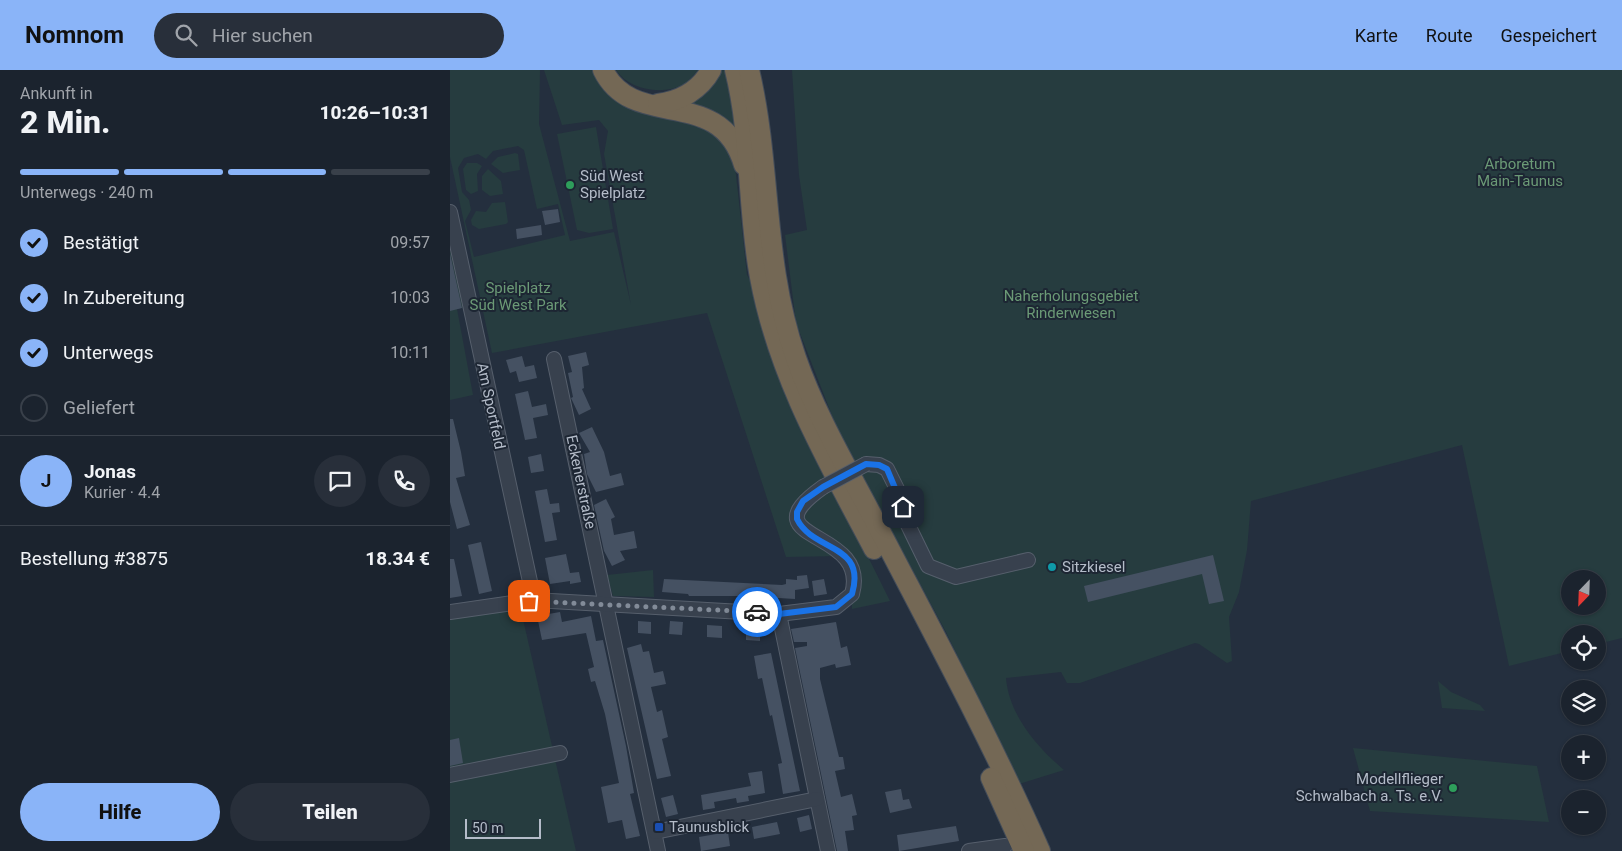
<!DOCTYPE html>
<html lang="de">
<meta charset="utf-8">
<style>
:root{--surface:#1b232e;--page:#282f3a;--text:#f1f3f6;--muted:#a0a4aa;--line:#39404a;--accent:#8ab4f8}
body{margin:0;font-family:Roboto,sans-serif;background:var(--page);color:var(--text);height:100vh;display:flex;flex-direction:column;font-size:19px;white-space:nowrap}
*{box-sizing:border-box;margin:0}
p{font-size:16px;color:var(--muted)}
.icon{flex:none;width:28px;height:28px;fill:none;stroke:currentColor;stroke-width:2;stroke-linecap:round;stroke-linejoin:round}
.map{position:relative;flex:1;overflow:hidden}
.side{display:flex;flex-direction:column;background:var(--surface);width:450px}
.side>*{flex:none}
.needle{width:32px;rotate:203deg}
.buttons{position:absolute;left:1111px;top:500px;display:grid;gap:10px}
.buttons a{display:grid;place-items:center;width:45px;height:45px;border-radius:50%;background:var(--surface);box-shadow:0 1px 4px #0004,0 0 0 1px var(--line);font-size:25px}
.scale{position:absolute;left:15px;bottom:12px;width:76px;box-sizing:border-box;padding-left:5px;border:2px solid #b4bcc9;border-top:0;font-size:14px;line-height:18px;white-space:nowrap;color:#b4bcc9;-webkit-text-stroke:4px #1d2633;paint-order:stroke}
.pin{position:absolute;display:grid;place-items:center;width:42px;height:42px;color:#fff;margin:-21px;border-radius:10px;box-shadow:0 2px 8px #0006}
.courier{position:absolute;display:grid;place-items:center;width:50px;height:50px;margin:-25px;border:4px solid #1a73e8;border-radius:50%;background:#fff;color:#222;box-shadow:0 1px 6px #0007}
.headline em{font-style:normal;font-weight:800}
.headline div{display:flex;flex-direction:column-reverse}
.headline{display:flex;align-items:center;justify-content:space-between;height:85px;padding:0 20px}
h1{font-size:32px;font-weight:800;line-height:38px}
.bar{display:grid;grid-template-columns:repeat(4,1fr);gap:8px 5px;align-content:center;height:60px;padding:0 20px}
.bar i{height:6px;border-radius:4px;background:var(--line)}
.bar .on{background:var(--accent)}
.bar p{grid-column:span 4}
.line{display:flex;align-items:center;gap:12px;padding:0 20px;border-top:1px solid var(--line)}
.line div{flex:1}
.round{display:grid;place-items:center;flex:none;width:52px;height:52px;border-radius:26px;background:var(--page)}
ol{padding:0 20px;list-style:none}
li{display:flex;align-items:center;gap:15px;height:55px}
li p{margin-inline-start:auto}
li .icon{padding:5px;border-radius:50%;background:var(--accent);color:#111;stroke-width:4}
li:last-child{color:var(--muted)}
li i{width:28px;height:28px;border:2px solid var(--line);border-radius:50%}
.button{display:flex;gap:10px;margin-top:auto;padding:10px 20px}
.button a{flex:1;height:58px;border-radius:30px;background:var(--accent);color:#111;font-size:20px;font-weight:800;line-height:58px;text-align:center}
.button a+a{background:var(--page);color:var(--text)}
header{display:flex;align-items:center;gap:30px;box-sizing:border-box;height:70px;padding:0 25px;background:var(--accent);color:#111}
header strong{font-size:24px}
nav{display:flex;gap:28px;margin-inline-start:auto;font-size:18px}
.search{width:350px;height:45px;background:var(--page);display:flex;align-items:center;gap:12px;box-sizing:border-box;padding:0 18px;border-radius:28px;color:var(--muted);font-size:19px}
main{display:flex;flex:1;min-height:0}
.map>svg:first-child{display:block}
.green{fill:#263c3f;fill-rule:evenodd}
.building{fill:#455162}
.lines{fill:none;stroke-linecap:round;stroke-linejoin:round}
.minor-casing{stroke:#565f6c;stroke-width:16}
.highway-casing{stroke:#434c59;stroke-width:22}
.minor{stroke:#38414e;stroke-width:14}
.highway{stroke:#746855;stroke-width:20}
.minor-bridge-casing{stroke:#565f6c;stroke-width:16;stroke-linecap:butt}
.minor-bridge{stroke:#38414e;stroke-width:14}
.done{stroke:#828b98;stroke-width:5;stroke-dasharray:0 9}
.route{stroke:#1a73e8;stroke-width:6}
.leisure-dot{fill:#2e9e5b;stroke:#1d2633;stroke-width:2}
.culture-dot{fill:#0f9aa8;stroke:#1d2633;stroke-width:2}
.transit-dot{fill:#1a4fb4;stroke:#1d2633;stroke-width:2}
.labels{text-anchor:middle;dominant-baseline:central;stroke-width:4;stroke-linejoin:round;paint-order:stroke}
.park-label{font-size:15px;fill:#6b9a76;stroke:#1d2633}
.poi-label{font-size:15px;fill:#b4bcc9;stroke:#1d2633;text-anchor:start}
.street-label{font-size:15px;fill:#b4bcc9;stroke:#1d2633}
</style>
<header>
<strong>Nomnom</strong>
<div class="search"><svg class="icon" aria-label="search" viewBox="0 0 24 24"><circle cx="10" cy="10" r="6"/><path d="M15 15l6 6"/></svg>Hier suchen</div>
<nav><a>Karte</a><a>Route</a><a>Gespeichert</a></nav>
</header>
<main>
<section class="side">
<div class="headline"><div><h1>2 Min.</h1><p>Ankunft in</p></div><em>10:26–10:31</em></div>
<div class="bar"><i class="on"></i><i class="on"></i><i class="on"></i><i></i><p>Unterwegs · 240 m</p></div>
<ol>
<li><svg class="icon" aria-label="check" viewBox="0 0 24 24"><path d="M5 12l5 5 9-10"/></svg>Bestätigt<p>09:57</p></li>
<li><svg class="icon" aria-label="check" viewBox="0 0 24 24"><path d="M5 12l5 5 9-10"/></svg>In Zubereitung<p>10:03</p></li>
<li><svg class="icon" aria-label="check" viewBox="0 0 24 24"><path d="M5 12l5 5 9-10"/></svg>Unterwegs<p>10:11</p></li>
<li><i></i>Geliefert</li>
</ol>
<div class="line" style="height:90px"><b class="round" style="background:var(--accent);color:#111">J</b><div><b>Jonas</b><p>Kurier · 4.4</p></div><a class="round"><svg class="icon" aria-label="chat" viewBox="0 0 24 24"><path d="M4 5h16v11H9l-5 4z"/></svg></a><a class="round"><svg class="icon" aria-label="phone" viewBox="0 0 24 24"><path d="M5 4h4l2 5-3 2q2 4 5 5l2-3 5 2v4C11 20 4 13 5 4z"/></svg></a></div>
<div class="line" style="height:65px"><div>Bestellung #3875</div><b>18.34 €</b></div>
<div class="button"><a>Hilfe</a><a>Teilen</a></div>
</section>
<div class="map">
<svg width="1172" height="781" viewBox="0 0 1172 781">
<rect width="100%" height="100%" fill="#242f3e"/>
<g class="green">
<path d="M0,0H90L89,54L120,171L164,162L181,235L154,84L158,61L149,50L112,55L94,0H143L148,11L162,27L248,51L274,70L285,96L297,205L303,215L360,370L440,531L402,539V524L391,486L336,487L257,243L42,283L0,87ZM68,76L74,80L87,139L108,134L115,165L24,187L15,151L21,140L19,130L12,122L8,98L14,88L28,84L36,89L43,81Z"/>
<path d="M166,0H248C244,5 239,11 234,14C213,26 179,20 166,0Z"/>
<path d="M268,0H278L294,85L242,39L238,30Z"/>
<path d="M342,0H1172V568L1148,574V564H1120V581L1059,596L1012,375L801,431L797,480L789,522L779,547L782,591L777,593L749,574L745,573L630,613H617L611,602L556,608C559,645 587,677 614,700L569,714L496,562L390,366L346,253L335,165L357,160L349,105ZM1120,509H1148V536H1120Z"/>
<path d="M146,57L163,159L139,163L127,160L107,64Z"/>
<path d="M65,83L68,84L70,100L53,103L41,94L48,87Z"/>
<path d="M17,93H27L32,96L27,104L28,121L21,124L16,120L13,99Z"/>
<path d="M38,99L51,111L53,124L40,126L32,120V106Z"/>
<path d="M55,132L58,152L56,154L29,159L22,155L21,150L26,141L36,142L42,133Z"/>
<path d="M4,181L16,237L7,239L23,325L0,330V182Z"/>
<path d="M203,500L204,527L163,526L157,505Z"/>
<path d="M70,536L126,781H0V549Z"/>
<path d="M988,611L1001,622L1030,635L1035,641L992,638Z"/>
<path d="M903,678L1087,696L1099,752L920,741Z"/>
</g>
<g class="building">
<path d="M108,139L110,152L95,155L92,141Z"/>
<path d="M91,155L92,165L67,169L66,159Z"/>
<path d="M0,183L12,238L0,241Z"/>
<path d="M136,282L139,295L132,297L134,318L132,319L141,339L129,345L121,328L123,327L118,303L122,302L118,286Z"/>
<path d="M72,286L75,297L84,295L87,308L69,312L66,301L60,303L56,290Z"/>
<path d="M78,321L82,337L96,334L98,345L83,348L87,368L75,370L65,324Z"/>
<path d="M0,349H3L11,382L15,406L6,408L20,455L7,459L0,432Z"/>
<path d="M142,357L154,382L160,406L171,403L174,415L146,422L137,404L134,384L140,382L129,363Z"/>
<path d="M91,384L94,401L81,403L78,387Z"/>
<path d="M97,419L100,434L109,433L110,442L102,443L107,470L95,472L85,421Z"/>
<path d="M156,429L165,447L161,449L164,465L184,461L187,478L170,481L175,490L162,496L154,481L144,435Z"/>
<path d="M31,472L42,521L29,524L18,475Z"/>
<path d="M116,484L120,503L129,502L131,512L120,514V511L100,514L95,488Z"/>
<path d="M763,485L774,531L759,534L752,504L638,532L634,516Z"/>
<path d="M0,489H4L12,526L0,528Z"/>
<path d="M357,505L359,518L345,520V529L296,526H239L238,524L212,522L214,509L332,515L336,514V509L347,510V506Z"/>
<path d="M374,509L377,524L364,526L362,511Z"/>
<path d="M110,542L112,552L141,546L146,571L153,570L176,676L184,723L180,724L190,766L176,769L172,750L158,753L151,717L169,713L155,644L145,611L141,612L138,599L144,597L136,563L92,570L87,546Z"/>
<path d="M188,551L201,552V564L188,563Z"/>
<path d="M220,551L233,552L232,565L219,564Z"/>
<path d="M386,552L391,578L397,576L401,595L386,598L385,594L370,598V609L389,687H393L395,699L385,701L391,727L402,724L407,745L402,746L404,760L395,761L398,781H387L345,578L357,576V572H344L341,559Z"/>
<path d="M257,555L272,556V568L257,567Z"/>
<path d="M296,556L310,557V571L296,570Z"/>
<path d="M191,574L193,582L199,581L204,603L213,601L216,614L201,617L207,642L212,640L218,667L212,669L221,706L207,709L177,578Z"/>
<path d="M321,583L350,721L333,724L328,694L332,693L322,645L320,646L312,608L308,609L304,586Z"/>
<path d="M9,668L13,693L0,696V670Z"/>
<path d="M312,701L315,723L298,726L299,731L287,733L286,728L264,732L265,738L253,740L251,725L301,716L298,703Z"/>
<path d="M451,719L453,730L459,729L462,738L440,743L435,722Z"/>
<path d="M223,725L228,744L216,747L211,728Z"/>
<path d="M359,745L362,759L350,762L347,748Z"/>
<path d="M327,752L330,764L304,769L302,757Z"/>
<path d="M506,756L509,771L449,781L447,765Z"/>
<path d="M278,762L280,776L251,781L249,767Z"/>
</g>
<g class="lines">
<g class="minor-casing">
<g id="minor">
<path d="M0,142L84,530"/>
<path d="M104,289L208,781"/>
<path d="M416,394L429,395L437,399L447,419L458,455L478,496L506,507L578,490"/>
<path d="M0,542L84,530L329,544L386,537L402,524C421,457 294,473 373,417"/>
<path d="M329,544L378,781"/>
<path d="M0,705L110,683"/>
<path d="M205,762L367,729"/>
<path d="M519,781L555,776"/>
</g>
</g>
<g class="highway-casing">
<g id="highway">
<path d="M153,0C184,63 270,13 294,95"/>
<path d="M285,0C302,68 297,139 310,207C328,306 378,392 424,479"/>
<path d="M299,0C322,97 312,191 346,288C366,346 399,401 427,455C483,563 541,670 590,781"/>
<path d="M208,34C230,31 250,20 261,0"/>
<path d="M541,708L574,781"/>
</g>
</g>
<use href="#minor" class="minor"/>
<use href="#highway" class="highway"/>
<g class="minor-bridge-casing">
<path id="minor-bridge" d="M373,417L416,394"/>
</g>
<use href="#minor-bridge" class="minor-bridge"/>
</g>
<g class="lines">
<path class="done" d="M79,531L307,542"/>
<path class="route" d="M307,542L329,544L386,537L402,524C417,473 363,482 347,449V442L353,431L373,417L416,394L429,395L437,399L453,437"/>
</g>
<g class="leisure-dot">
<circle cx="120" cy="115" r="5"/>
<circle cx="1003" cy="718" r="5"/>
</g>
<circle class="culture-dot" cx="602" cy="497" r="5"/>
<rect class="transit-dot" x="204" y="752" width="10" height="10" rx="2.5"/>
<g class="labels">
<g class="park-label">
<text x="1070" y="94">Arboretum<tspan x="1070" dy="17">Main-Taunus</tspan></text>
<text x="68" y="218">Spielplatz<tspan x="68" dy="17">Süd West Park</tspan></text>
<text x="621" y="226">Naherholungsgebiet<tspan x="621" dy="17">Rinderwiesen</tspan></text>
</g>
<g class="poi-label">
<text x="130" y="106">Süd West<tspan x="130" dy="17">Spielplatz</tspan></text>
<text x="612" y="497">Sitzkiesel</text>
<text x="993" y="709" text-anchor="end">Modellflieger<tspan x="993" dy="17">Schwalbach a. Ts. e.V.</tspan></text>
<text x="219" y="757">Taunusblick</text>
</g>
<g class="street-label">
<text transform="translate(41 336) rotate(78)">Am Sportfeld</text>
<text transform="translate(131 412) rotate(78)">Eckenerstraße</text>
</g>
</g>
</svg>
<div class="buttons">
<a><svg class="needle" viewBox="-14 -14 28 28"><path d="M0-13l5 13h-10z" fill="#e53935"/><path d="M0 13l5-13h-10z" fill="#a0a4aa"/></svg></a>
<a><svg class="icon" aria-label="locate" viewBox="0 0 24 24"><circle cx="12" cy="12" r="6"/><path d="M12 2v4M12 18v4M2 12h4M18 12h4"/></svg></a>
<a><svg class="icon" aria-label="layers" viewBox="0 0 24 24"><path d="M12 4l9 5-9 5-9-5zM3 14l9 5 9-5"/></svg></a>
<a>+</a>
<a>−</a>
</div>
<div class="scale">50 m</div>
<div class="pin" style="left:79px;top:531px;background:#ea580c"><svg class="icon" aria-label="bag" viewBox="0 0 24 24"><path d="M5 8h14l-1 12H6zM9 8a3 3 0 0 1 6 0"/></svg></div>
<div class="pin" style="left:453px;top:437px;background:#1f2937"><svg class="icon" aria-label="home" viewBox="0 0 24 24"><path d="M3 11l9-7 9 7M6 9v11h12V9"/></svg></div>
<div class="courier" style="left:307px;top:542px"><svg class="icon" aria-label="car" viewBox="0 0 24 24"><path d="M5 17H2v-5l4-1 3-4h7l3 4 3 1v5h-3M9 17h6M6 11h13"/><circle cx="7" cy="17" r="2"/><circle cx="17" cy="17" r="2"/></svg></div>
</div>
</main>
